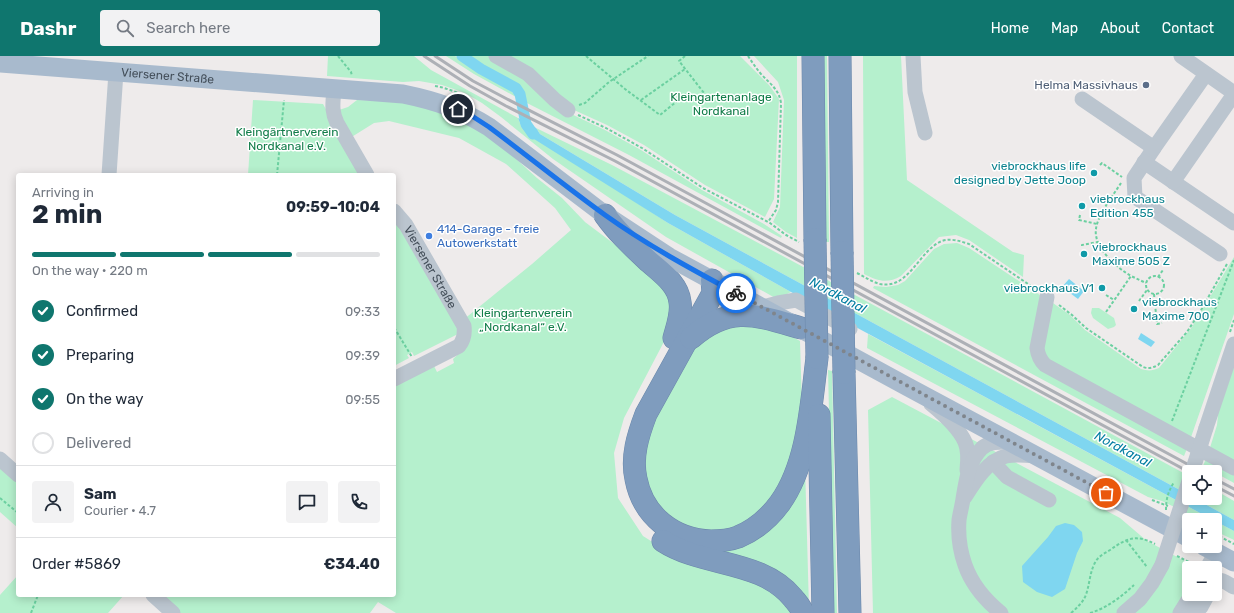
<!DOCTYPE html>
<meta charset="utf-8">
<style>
:root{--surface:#fff;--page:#f2f2f3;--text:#1f2937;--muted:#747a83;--line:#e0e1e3;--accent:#0f766e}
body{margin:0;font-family:Rubik,sans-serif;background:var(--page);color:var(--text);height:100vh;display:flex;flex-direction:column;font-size:15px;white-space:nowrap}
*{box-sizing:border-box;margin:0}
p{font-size:13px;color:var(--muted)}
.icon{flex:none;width:22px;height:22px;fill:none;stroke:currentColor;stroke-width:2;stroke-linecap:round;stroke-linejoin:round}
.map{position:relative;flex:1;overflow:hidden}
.details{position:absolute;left:16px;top:117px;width:380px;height:424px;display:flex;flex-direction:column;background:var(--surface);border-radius:4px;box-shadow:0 2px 10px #0003}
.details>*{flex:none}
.controls{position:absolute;left:1182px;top:409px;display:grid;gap:8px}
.controls a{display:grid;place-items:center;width:40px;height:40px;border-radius:4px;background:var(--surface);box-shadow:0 2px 10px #0003;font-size:20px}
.pin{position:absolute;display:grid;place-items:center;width:34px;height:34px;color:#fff;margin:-17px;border:2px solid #fff;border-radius:50%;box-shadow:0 1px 4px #0007}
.courier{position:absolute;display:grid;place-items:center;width:40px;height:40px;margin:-20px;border:3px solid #1a73e8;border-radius:50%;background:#fff;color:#222;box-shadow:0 1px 5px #0007}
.headline em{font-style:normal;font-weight:700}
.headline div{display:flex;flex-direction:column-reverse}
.headline{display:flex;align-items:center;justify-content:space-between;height:68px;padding:0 16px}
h1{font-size:26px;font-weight:700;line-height:30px}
.bar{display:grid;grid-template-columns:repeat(4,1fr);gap:6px 4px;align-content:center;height:48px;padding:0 16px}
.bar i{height:5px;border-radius:3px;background:var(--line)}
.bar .on{background:var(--accent)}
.bar p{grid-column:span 4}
.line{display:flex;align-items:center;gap:10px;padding:0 16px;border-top:1px solid var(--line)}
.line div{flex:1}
.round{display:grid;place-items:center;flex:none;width:42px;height:42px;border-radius:4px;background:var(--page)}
ol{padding:0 16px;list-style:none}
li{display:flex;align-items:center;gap:12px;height:44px}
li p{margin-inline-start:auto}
li .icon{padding:4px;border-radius:50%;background:var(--accent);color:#fff;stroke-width:4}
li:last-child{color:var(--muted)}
li i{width:22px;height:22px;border:2px solid var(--line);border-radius:50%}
header{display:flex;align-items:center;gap:24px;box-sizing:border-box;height:56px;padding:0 20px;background:var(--accent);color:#fff}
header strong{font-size:19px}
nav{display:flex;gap:22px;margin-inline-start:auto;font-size:14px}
.search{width:280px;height:36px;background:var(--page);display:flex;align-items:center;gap:10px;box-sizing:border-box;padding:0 14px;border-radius:4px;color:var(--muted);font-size:15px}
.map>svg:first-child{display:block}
.green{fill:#b5f0cd}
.water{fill:#7fd6f0}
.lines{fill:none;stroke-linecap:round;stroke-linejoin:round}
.canal{stroke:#7fd6f0;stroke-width:11}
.highway-casing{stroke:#6a87aa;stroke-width:23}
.path{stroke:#6bd0a0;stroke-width:2;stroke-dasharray:3 2;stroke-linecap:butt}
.minor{stroke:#bbc5cf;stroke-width:15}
.major{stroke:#a8bacd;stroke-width:19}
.highway{stroke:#7f9cbe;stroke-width:22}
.rail{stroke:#adb0b6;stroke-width:3}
.highway-bridge-casing{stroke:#6a87aa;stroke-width:23;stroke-linecap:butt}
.path-bridge{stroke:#6bd0a0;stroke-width:2;stroke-dasharray:3 2;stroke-linecap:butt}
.minor-bridge{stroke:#bbc5cf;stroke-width:15}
.highway-bridge{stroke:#7f9cbe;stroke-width:22}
.done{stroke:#7f858c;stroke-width:4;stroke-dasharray:0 7.2}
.route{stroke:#1a73e8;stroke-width:5}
.service-dot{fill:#5c6f8a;stroke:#fff;stroke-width:1.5}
.culture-dot{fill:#0f9aa8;stroke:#fff;stroke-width:1.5}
.shop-dot{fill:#3f7fe0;stroke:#fff;stroke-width:1.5}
.labels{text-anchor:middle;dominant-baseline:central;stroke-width:3;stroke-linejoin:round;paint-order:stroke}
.street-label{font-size:12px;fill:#434e59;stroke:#fff}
.service-label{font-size:12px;fill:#4e5e75;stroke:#fff;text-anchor:end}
.park-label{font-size:12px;fill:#117d49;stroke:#fff}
.culture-label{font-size:12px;fill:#0d838f;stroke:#fff;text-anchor:start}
.shop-label{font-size:12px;fill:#366cbe;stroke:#fff;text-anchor:start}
.water-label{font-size:13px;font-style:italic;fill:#057fa3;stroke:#fff}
</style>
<header>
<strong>Dashr</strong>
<div class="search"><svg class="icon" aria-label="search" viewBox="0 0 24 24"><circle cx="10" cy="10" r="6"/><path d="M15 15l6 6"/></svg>Search here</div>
<nav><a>Home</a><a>Map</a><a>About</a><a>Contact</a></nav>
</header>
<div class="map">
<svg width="1234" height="557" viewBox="0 0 1234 557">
<rect width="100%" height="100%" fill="#eeebeb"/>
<g class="green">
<path d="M328,0H414L431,14L518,62L522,72L668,167L791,236L777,243L666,181L553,103L501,61L482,47L465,37L442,29L419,25L403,26L327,20Z"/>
<path d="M446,0H455L478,15L509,32L516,41L474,18Z"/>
<path d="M469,0H493L567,56L605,74L641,94L702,134L764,168L782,180L781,182L629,99L525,46L523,35L518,29L481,8Z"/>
<path d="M501,0H740L769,29L779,43L774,143L765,161L705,129L644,89L607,69L574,54Z"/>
<path d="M754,0H797V182L786,176L773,166L780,151L784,44L778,26Z"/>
<path d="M824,0H827L829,186H826Z"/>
<path d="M863,0H901L907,124L1013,196L1024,199L1023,221L969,184L956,179L939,181L901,220C887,228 878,225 864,218Z"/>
<path d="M253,44L323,48L363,119H248Z"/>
<path d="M357,44L398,45L434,54L470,69L501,89L537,122L562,142L585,166L637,205L659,227L671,245L667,280L624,362L614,397L618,442L643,480L678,502L773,532L794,557H396L378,546L370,557H180L160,539H394V327L433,308L437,316L454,307L453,303L465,292L463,264L532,208L571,174L555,152L506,108L459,82L389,65L374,67L350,82L336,55L348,51Z"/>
<path d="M536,72L612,109L794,206L1189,420V439L675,159L540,78Z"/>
<path d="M394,160L462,276L414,300L412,296L407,299L409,302L394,310Z"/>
<path d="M957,187L969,192L1040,239L1036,302L1188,390L1184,400L873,232L874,230L886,231L898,229L905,225L934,193L944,188Z"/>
<path d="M1234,201V258L1190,384L1051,309L1041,288L1050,245L1070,259L1085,274L1141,313C1148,315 1152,315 1159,312L1192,271Z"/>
<path d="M1092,252H1099L1114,262L1116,269L1114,271L1108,273L1093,262L1091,257Z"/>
<path d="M730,266L775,271L800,285L802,350L797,388L773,447L732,476L682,472L647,437L642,392L650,367L687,297Z"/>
<path d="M868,278L1213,464H1198L1195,461L1162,445L1148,441L867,292Z"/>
<path d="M1234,307V407L1209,395L1217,369L1218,359L1217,358Z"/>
<path d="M828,314L832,315L837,557H834Z"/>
<path d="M892,341L1120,462L1147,485L1198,512H1189V534L1175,557H873L868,354Z"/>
<path d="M1207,400L1234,415V427L1203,410Z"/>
<path d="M0,408L18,424V472L0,456Z"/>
<path d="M805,409L809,552L678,485L724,491Z"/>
<path d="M1215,434L1234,445V464L1194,442H1215Z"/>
<path d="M1215,465L1234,475V484L1215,475Z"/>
<path d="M18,519V539H124L108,557H0V539Z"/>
</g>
<g class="water">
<path d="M518,62L536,72L540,78L675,159L1189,439V442H1194L1234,464V475L1215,465V464H1213L791,236L668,167L534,83L522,72Z"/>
<path d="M1069,223L1084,235L1078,243L1062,231Z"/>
<path d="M1141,277L1155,286L1151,291L1138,283Z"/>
<path d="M1065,467L1074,469L1082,476L1083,485L1077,497L1065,533L1052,541L1037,536L1023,526L1022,510L1048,481L1056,470Z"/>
</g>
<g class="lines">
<path class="canal" d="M462,0L481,13L516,32L520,38L526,68L533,78"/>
<g class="highway-casing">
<g id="highway">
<path d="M813,0L815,183"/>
<path d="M840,0L842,196"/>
<path d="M605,159C617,176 632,190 647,204C660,216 678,227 680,246C682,258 677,271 674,282"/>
<path d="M712,224L713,237L646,358C638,379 631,401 636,423C643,460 674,484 711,485C720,485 730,484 738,481C755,474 769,462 780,447C808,408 811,349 817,302"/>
<path d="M691,282C730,248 756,259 801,272"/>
<path d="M844,317L850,557"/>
<path d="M819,359L823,557"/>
<path d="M663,485C703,511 761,503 793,542C797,547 801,551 803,557"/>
</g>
</g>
<g class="path">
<path d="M338,0L351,16L352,20"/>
<path d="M586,0L625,33L660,59L687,37"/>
<path d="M685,0L679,5L704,37"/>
<path d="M748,0C752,6 756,12 761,18C770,28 779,33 781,47L778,146L776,154L768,166"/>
<path d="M435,30C448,32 461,38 472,44"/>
<path d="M641,44L685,13"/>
<path d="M579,49L585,47L609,26L648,0"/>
<path d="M578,59L606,72L642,92L703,132L770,167L786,179L799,186"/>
<path d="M1100,109L1102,107L1122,121"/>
<path d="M277,119L284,44"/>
<path d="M1121,127C1114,138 1097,160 1096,173C1093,191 1117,212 1131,220"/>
<path d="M1080,159L1079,164L1097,168"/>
<path d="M1082,190V189L1098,186"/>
<path d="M857,217C865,221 872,226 880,228C909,234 919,194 942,185C951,182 960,185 969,188L1037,234"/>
<circle cx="1155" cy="229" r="9"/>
<path d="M1158,221L1163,214"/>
<path d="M1154,238L1157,268L1162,267"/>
<path d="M1106,239L1114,244"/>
<path d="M1139,245L1147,234"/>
<path d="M1059,249L1072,259L1086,272L1143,311C1149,313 1152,312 1158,309L1187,276L1200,256L1227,208"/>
<path d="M1106,256L1131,220L1146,227"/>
<path d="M394,274L395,273L412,301"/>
<path d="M1230,276L1234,264"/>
<path d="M1172,365L1234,204"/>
<path d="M0,442L18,457"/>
<path d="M1152,444L1168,450"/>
<path d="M1215,478L1234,488"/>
<path d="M1126,484L1147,511"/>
<path d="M1177,500L1191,507L1197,508"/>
<path d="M31,557L38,539"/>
<path d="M1071,557C1077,552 1082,547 1085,541C1090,530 1089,516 1096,505C1099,500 1105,497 1110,494C1127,482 1136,478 1155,488"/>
<path d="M1090,557C1107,552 1121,541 1134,529"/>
</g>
<g class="minor">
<path d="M496,0L528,18L555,44L568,54"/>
<path d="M913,0L915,36L925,77"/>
<path d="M1181,0L1234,37"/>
<path d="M1206,18L1154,92L1134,122L1135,141L1220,198"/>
<path d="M334,33C333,47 331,54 337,67L367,119"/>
<path d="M1082,43L1154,92"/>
<path d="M1144,106L1234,167"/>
<path d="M109,119L116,16"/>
<path d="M1173,126L1234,38"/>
<path id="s1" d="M394,155L406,169L464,270C465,278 464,284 459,290L394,323"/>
<path d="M1047,241L1037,292C1038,300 1040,304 1045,309L1234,412"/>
<path d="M763,251L778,247L796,244L850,273"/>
<path d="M931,348C942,357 959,372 965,386C969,395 968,405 967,414"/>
<path d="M1206,372L1234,288"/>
<path d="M0,403L18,419"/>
<path d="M993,406L1007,421L1049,444"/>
<path d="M965,441C975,425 987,405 1006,400C1016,398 1025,399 1035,400"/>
<path d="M1207,512L1216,496"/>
<path d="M1215,525C1222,522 1228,528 1234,531"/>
<path d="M153,539L173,557"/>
<path d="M1001,557C985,544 972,529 965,509C960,495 958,478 959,464C960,457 962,450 963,443C966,425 968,406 982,392C990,385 1001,386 1011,386"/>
<path d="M1124,557L1140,543L1152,527L1162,509"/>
<path d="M1180,557L1192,538"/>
<path d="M1195,557L1201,551L1208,538"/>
</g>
<g class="major">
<path id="s2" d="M0,7L403,38C437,45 460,53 489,71L605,159L669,201L908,331L1189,482"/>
<path d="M1204,490L1234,506"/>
</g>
<use href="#highway" class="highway"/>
<g class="rail">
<path d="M424,0L470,30L506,50L615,105L1189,416"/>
<path d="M435,0L473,25L507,43L617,99L1202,416"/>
<path d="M1215,423L1234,433"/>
<path d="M1215,430L1234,440"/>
</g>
<g class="highway-bridge-casing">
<g id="highway-bridge">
<path d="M815,183L817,302"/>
<path d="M842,196L844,317"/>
</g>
</g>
<path class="path-bridge" d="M1166,454C1166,443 1168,436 1174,426"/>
<g class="minor-bridge">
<path d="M1192,416L1206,372"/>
<path d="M1162,509L1189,425"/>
</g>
<use href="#highway-bridge" class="highway-bridge"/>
</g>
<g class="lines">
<path class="done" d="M736,237L1106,437"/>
<path class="route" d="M458,53L472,60L489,71C528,100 566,131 605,159C647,189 691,213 736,237"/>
</g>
<circle class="service-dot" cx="1146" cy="29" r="4"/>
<g class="culture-dot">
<circle cx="1094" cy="117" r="4"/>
<circle cx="1082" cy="150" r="4"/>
<circle cx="1084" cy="198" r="4"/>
<circle cx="1102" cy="232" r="4"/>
<circle cx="1134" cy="253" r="4"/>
</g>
<circle class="shop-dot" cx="429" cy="180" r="4"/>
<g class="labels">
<g class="street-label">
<text stroke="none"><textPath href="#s2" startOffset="168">Viersener Straße</textPath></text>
<text stroke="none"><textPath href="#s1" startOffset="67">Viersener Straße</textPath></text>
</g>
<g class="service-label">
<text x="1138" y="29">Helma Massivhaus</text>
</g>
<g class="park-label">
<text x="721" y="41">Kleingartenanlage<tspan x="721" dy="14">Nordkanal</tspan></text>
<text x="287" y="76">Kleingärtnerverein<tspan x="287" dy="14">Nordkanal e.V.</tspan></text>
<text x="523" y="257">Kleingartenverein<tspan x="523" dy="14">„Nordkanal“ e.V.</tspan></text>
</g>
<g class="culture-label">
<text x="1086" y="110" text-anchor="end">viebrockhaus life<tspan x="1086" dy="14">designed by Jette Joop</tspan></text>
<text x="1090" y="143">viebrockhaus<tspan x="1090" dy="14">Edition 455</tspan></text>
<text x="1092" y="191">viebrockhaus<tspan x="1092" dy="14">Maxime 505 Z</tspan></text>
<text x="1094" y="232" text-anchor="end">viebrockhaus V1</text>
<text x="1142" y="246">viebrockhaus<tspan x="1142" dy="14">Maxime 700</tspan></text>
</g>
<g class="shop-label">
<text x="437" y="173">414-Garage - freie<tspan x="437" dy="14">Autowerkstatt</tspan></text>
</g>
<g class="water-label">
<text transform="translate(838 239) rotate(28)">Nordkanal</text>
<text transform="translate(1123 393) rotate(28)">Nordkanal</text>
</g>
</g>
</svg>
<div class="controls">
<a><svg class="icon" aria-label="locate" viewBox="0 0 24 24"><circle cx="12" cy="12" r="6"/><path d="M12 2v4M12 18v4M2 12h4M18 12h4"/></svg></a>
<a>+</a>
<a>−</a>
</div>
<div class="pin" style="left:1106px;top:437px;background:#ea580c"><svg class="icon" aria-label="bag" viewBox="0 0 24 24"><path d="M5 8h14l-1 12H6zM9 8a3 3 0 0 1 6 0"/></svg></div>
<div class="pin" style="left:458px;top:53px;background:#1f2937"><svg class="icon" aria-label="home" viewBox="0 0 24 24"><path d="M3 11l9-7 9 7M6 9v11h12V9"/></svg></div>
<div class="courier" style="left:736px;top:237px"><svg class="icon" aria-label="bike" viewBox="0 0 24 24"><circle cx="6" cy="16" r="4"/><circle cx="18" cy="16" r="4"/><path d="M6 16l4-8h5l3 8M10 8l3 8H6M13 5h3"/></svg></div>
<section class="details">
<div class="headline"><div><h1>2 min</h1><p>Arriving in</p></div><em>09:59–10:04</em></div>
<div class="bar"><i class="on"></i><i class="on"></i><i class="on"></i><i></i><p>On the way · 220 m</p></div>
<ol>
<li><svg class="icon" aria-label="check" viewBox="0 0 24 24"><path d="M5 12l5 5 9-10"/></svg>Confirmed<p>09:33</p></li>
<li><svg class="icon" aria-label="check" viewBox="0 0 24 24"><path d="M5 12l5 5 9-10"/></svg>Preparing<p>09:39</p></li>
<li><svg class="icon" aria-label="check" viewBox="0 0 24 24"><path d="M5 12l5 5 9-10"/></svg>On the way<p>09:55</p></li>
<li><i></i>Delivered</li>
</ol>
<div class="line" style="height:72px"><a class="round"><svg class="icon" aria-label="person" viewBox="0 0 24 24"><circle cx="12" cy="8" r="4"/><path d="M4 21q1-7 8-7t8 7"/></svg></a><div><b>Sam</b><p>Courier · 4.7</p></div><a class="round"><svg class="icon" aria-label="chat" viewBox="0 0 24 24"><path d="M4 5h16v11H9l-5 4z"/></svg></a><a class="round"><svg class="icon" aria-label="phone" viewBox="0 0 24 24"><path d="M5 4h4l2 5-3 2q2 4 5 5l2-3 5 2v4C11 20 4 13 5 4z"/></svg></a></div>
<div class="line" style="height:52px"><div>Order #5869</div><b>€34.40</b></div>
</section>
</div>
